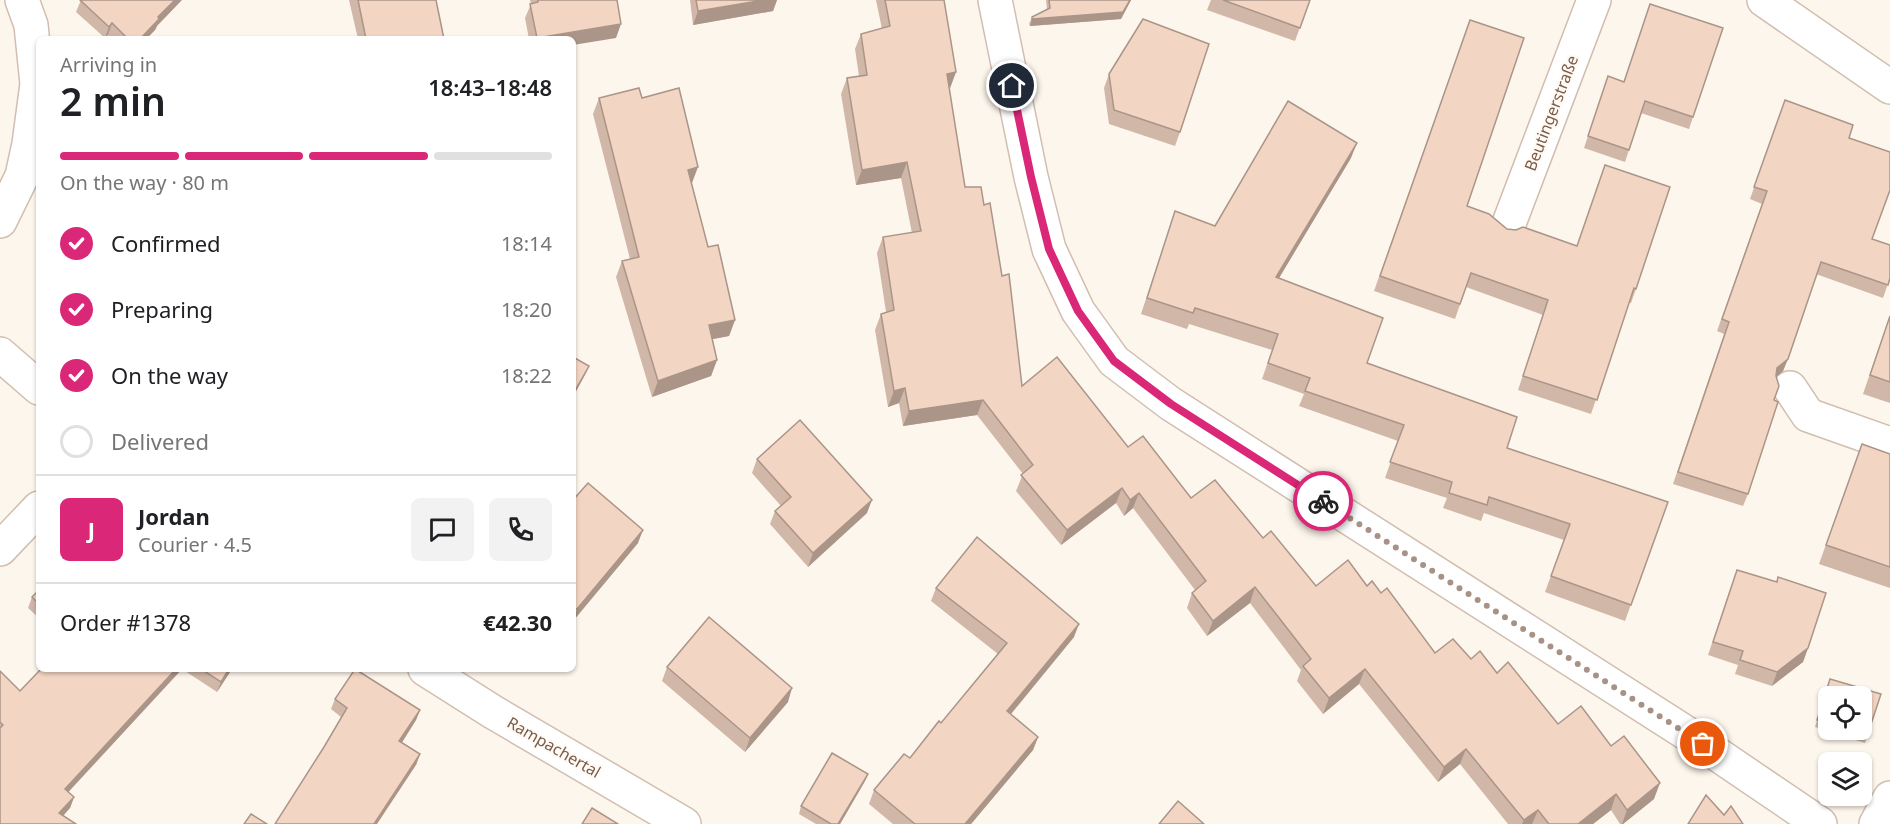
<!DOCTYPE html>
<meta charset="utf-8">
<style>
:root{--surface:#fff;--page:#f2f2f2;--text:#202124;--muted:#757577;--line:#e0e0e0;--accent:#db2777}
body{margin:0;font-family:"Noto Sans",sans-serif;background:var(--page);color:var(--text);height:100vh;display:flex;flex-direction:column;font-size:22px;white-space:nowrap}
*{box-sizing:border-box;margin:0}
p{font-size:20px;color:var(--muted)}
.icon{flex:none;width:33px;height:33px;fill:none;stroke:currentColor;stroke-width:2;stroke-linecap:round;stroke-linejoin:round}
.map{position:relative;flex:1;overflow:hidden}
.side{position:absolute;left:36px;top:36px;width:540px;height:636px;display:flex;flex-direction:column;background:var(--surface);border-radius:9px;box-shadow:0 2px 4px #0004}
.side>*{flex:none}
.buttons{position:absolute;left:1818px;top:686px;display:grid;gap:12px}
.buttons a{display:grid;place-items:center;width:54px;height:54px;border-radius:9px;background:var(--surface);box-shadow:0 2px 4px #0004;font-size:30px}
.pin{position:absolute;display:grid;place-items:center;width:51px;height:51px;color:#fff;margin:-26px;border:3px solid #fff;border-radius:50%;box-shadow:0 2px 6px #0007}
.courier{position:absolute;display:grid;place-items:center;width:60px;height:60px;margin:-30px;border:4px solid #db2777;border-radius:50%;background:#fff;color:#222;box-shadow:0 2px 8px #0007}
.summary em{font-style:normal;font-weight:600}
.summary div{display:flex;flex-direction:column-reverse}
.summary{display:flex;align-items:center;justify-content:space-between;height:102px;padding:0 24px}
h1{font-size:39px;font-weight:600;line-height:45px}
.bar{display:grid;grid-template-columns:repeat(4,1fr);gap:9px 6px;align-content:center;height:72px;padding:0 24px}
.bar i{height:8px;border-radius:4px;background:var(--line)}
.bar .active{background:var(--accent)}
.bar p{grid-column:span 4}
.line{display:flex;align-items:center;gap:15px;padding:0 24px;border-top:2px solid var(--line)}
.line div{flex:1}
.round{display:grid;place-items:center;flex:none;width:63px;height:63px;border-radius:9px;background:var(--page)}
ol{padding:0 24px;list-style:none}
li{display:flex;align-items:center;gap:18px;height:66px}
li p{margin-inline-start:auto}
li .icon{padding:6px;border-radius:50%;background:var(--accent);color:#fff;stroke-width:4}
li:last-child{color:var(--muted)}
li i{width:33px;height:33px;border:3px solid var(--line);border-radius:50%}
.map>svg:first-child{display:block}
.lines{fill:none;stroke-linecap:round;stroke-linejoin:round}
.minor-casing{stroke:#d1beb0;stroke-width:36}
.minor{stroke:#fff;stroke-width:33}
.wall{fill:#d1b7a8;fill-rule:evenodd}
.shaded-wall{fill:#aa9588}
.building{fill:#f3d5c3;stroke:#aa9588;stroke-width:1.5}
.done{stroke:#a89285;stroke-width:6;stroke-dasharray:0 10.8}
.route{stroke:#db2777;stroke-width:8}
.labels{text-anchor:middle;dominant-baseline:central;stroke-width:4.5;stroke-linejoin:round;paint-order:stroke}
.street-label{font-size:16px;fill:#7a5c4d;stroke:#fffaf3}
</style>
<div class="map">
<svg width="1890" height="824" viewBox="0 0 1890 824">
<rect width="100%" height="100%" fill="#fdf6ec"/>
<g class="lines">
<g class="minor-casing">
<g id="minor">
<path d="M995,0L1031,177L1049,249L1078,311L1114,361L1171,404L1683,731L1820,824"/>
<path d="M1764,0L1890,87"/>
<path d="M0,221L22,176L29,144L37,84L31,25L22,0"/>
<path d="M1508,226L1594,0"/>
<path d="M0,354L39,388"/>
<path d="M1790,388L1808,415L1890,444"/>
<path d="M0,549L39,508"/>
<path d="M425,669L493,712L684,824"/>
<path d="M1876,824L1890,798"/>
</g>
</g>
<use href="#minor" class="minor"/>
</g>
<g class="wall">
<path d="M81,0L157,26L155,30L146,39H112L108,35L105,38L76,12Z"/>
<path d="M349,0H436L444,39H358Z"/>
<path d="M530,0H617L616,38L529,39L525,18L531,4Z"/>
<path d="M690,0H777L773,11L693,25Z"/>
<path d="M876,0H944L956,72L950,88H949L965,187L984,205L1002,276L1022,386L1128,447L1191,498L1263,538L1316,586H1367L1381,593L1435,653L1471,659L1497,673L1558,724L1611,746L1654,799L1623,824H1620L1611,810L1593,824H1508L1460,764L1438,782L1359,684L1323,714L1297,681L1301,670L1250,603L1207,636L1187,608L1192,593L1195,590L1133,508L1124,516L1116,503L1061,545L1016,491L1023,474L977,415L903,426L899,403L888,407L875,330L881,314L886,312L877,253L883,237L912,233L901,178L856,185L841,94L847,78L859,76L855,49L861,34L882,29Z"/>
<path d="M1046,0H1131L1121,19L1030,26L1029,24L1032,17L1047,9Z"/>
<path d="M1211,0H1310L1295,41L1207,10Z"/>
<path d="M1470,20L1467,206L1507,229L1636,289L1631,303H1629L1591,414L1518,390L1543,315L1466,287L1455,319L1374,291Z"/>
<path d="M1109,74L1180,132L1175,146L1109,124L1104,88Z"/>
<path d="M1604,88L1693,117L1689,129L1641,113L1625,162L1584,148Z"/>
<path d="M599,98H642L692,183V184L708,247L735,320L729,336L712,339L717,360L711,376L652,397L616,277L622,261L630,259L593,114Z"/>
<path d="M1785,100L1849,138L1872,239L1890,278L1883,298L1816,274L1783,371L1776,377L1774,400L1748,494L1743,506L1673,484L1724,334L1717,331L1762,204L1750,199Z"/>
<path d="M1351,158L1279,278L1367,363L1507,448L1668,502L1625,621L1545,592L1564,540L1484,513L1481,521L1443,508L1447,498L1385,478L1398,441L1299,406L1304,394L1262,379L1272,350L1189,324L1187,329L1141,314L1175,211L1215,226Z"/>
<path d="M1890,315V403L1863,394Z"/>
<path d="M1862,444L1890,454V588L1819,564Z"/>
<path d="M757,459L867,513L808,567L770,524L775,511L781,506L752,473Z"/>
<path d="M573,500L638,543L573,621Z"/>
<path d="M1778,577L1808,648L1803,662L1772,686L1735,674L1738,665L1708,655L1732,584L1776,582Z"/>
<path d="M936,588L1074,637L1010,714L1038,737L1033,750L971,824H893L869,804L874,790L910,758L941,723L998,654L931,601Z"/>
<path d="M39,590V618L28,608L32,597Z"/>
<path d="M667,667L788,702L745,752L662,681Z"/>
<path d="M41,669H232L217,692L182,669L68,792L74,797L70,808L0,824V671L20,691Z"/>
<path d="M1830,679L1881,694L1865,743L1815,727ZM1828,696L1862,729H1828Z"/>
<path d="M335,699L420,710L416,720L402,742L420,754L416,765L324,747L341,717L331,709Z"/>
<path d="M868,774L865,781L840,824H816L799,814L801,806Z"/>
</g>
<g class="shaded-wall">
<path d="M175,0H182L157,26L155,30L146,39H140L158,17Z"/>
<path d="M764,0H777L773,11L693,25L698,11Z"/>
<path d="M1131,0L1121,19L1030,26L1032,19Z"/>
<path d="M112,23L108,35L105,38L109,27Z"/>
<path d="M621,24L616,38L573,45V39H536L537,38Z"/>
<path d="M956,72L950,88L941,89L947,74Z"/>
<path d="M1357,143L1351,158L1270,293L1276,277Z"/>
<path d="M907,162L901,178L856,185L862,170Z"/>
<path d="M698,167L692,183L682,186L688,170Z"/>
<path d="M735,320L729,336L703,341L709,325Z"/>
<path d="M1788,359L1783,371L1773,380L1777,368Z"/>
<path d="M717,360L711,376L652,397L658,381Z"/>
<path d="M589,366L586,373L573,397V394Z"/>
<path d="M905,388L899,403L888,407L894,391Z"/>
<path d="M983,400L977,415L903,426L909,411Z"/>
<path d="M1122,488L1116,503L1061,545L1067,530Z"/>
<path d="M1139,493L1133,508L1124,516L1130,500Z"/>
<path d="M872,500L867,513L808,567L813,553Z"/>
<path d="M643,530L638,543L573,621L577,609Z"/>
<path d="M1255,587L1250,603L1207,636L1213,621Z"/>
<path d="M1079,624L1074,637L1002,725L1007,711Z"/>
<path d="M1808,648L1803,662L1772,686L1777,672Z"/>
<path d="M176,669H182L61,800L65,789Z"/>
<path d="M229,669H232L217,692L221,682Z"/>
<path d="M1365,669L1359,684L1323,714L1329,698Z"/>
<path d="M792,688L788,702L745,752L750,738Z"/>
<path d="M420,710L416,720L396,752L399,741Z"/>
<path d="M1038,737L1033,750L971,824H965Z"/>
<path d="M1466,749L1460,764L1438,782L1444,767Z"/>
<path d="M420,754L416,765L377,824H374Z"/>
<path d="M868,774L865,781L840,824H838Z"/>
<path d="M1660,783L1654,799L1623,824H1622L1627,810Z"/>
<path d="M1616,794L1611,810L1593,824H1578Z"/>
<path d="M74,797L70,808L56,824L59,813Z"/>
<path d="M1538,810L1532,824H1522L1524,820Z"/>
</g>
<g class="building">
<path d="M80,0H175L158,17L159,19L140,39H128L112,23L109,27Z"/>
<path d="M358,0H436L444,39H366Z"/>
<path d="M538,0H617L621,24L537,38L530,4L538,2Z"/>
<path d="M696,0H764L698,11Z"/>
<path d="M885,0H944L956,72L947,74L965,187H981L984,205L990,203L1002,276L1009,274L1022,386L1057,357L1128,447L1143,436L1191,498L1215,480L1263,538L1271,531L1316,586L1348,560L1367,586L1372,581L1381,593L1387,588L1435,653L1453,639L1471,659L1480,651L1497,673L1508,662L1558,724L1581,706L1611,746L1624,736L1660,783L1627,810L1616,794L1578,824H1549L1538,810L1524,820L1466,749L1444,767L1365,669L1329,698L1303,666L1311,659L1255,587L1213,621L1192,593L1206,581L1139,493L1130,500L1122,488L1067,530L1021,475L1033,465L983,400L909,411L905,388L894,391L881,314L894,310L883,237L921,231L907,162L862,170L847,78L867,75L861,34L890,26Z"/>
<path d="M1049,0H1130L1123,12L1032,19V17L1050,8Z"/>
<path d="M1223,0H1310L1300,28Z"/>
<path d="M1650,4L1723,28L1693,117L1645,101L1629,150L1588,136L1608,76L1624,82Z"/>
<path d="M1143,19L1209,44L1180,132L1114,110L1109,74Z"/>
<path d="M1470,20L1524,38L1467,206L1489,214L1507,229L1516,230L1523,227L1577,246L1605,165L1670,187L1636,289L1634,288L1597,400L1523,376L1548,300L1471,273L1460,304L1380,276Z"/>
<path d="M639,88L642,98L679,88L698,167L688,170L708,247L718,245L735,320L709,325L717,360L658,381L622,261L639,257L599,98Z"/>
<path d="M1785,100L1853,125L1849,138L1890,152V190L1872,239L1890,245V278L1888,285L1821,262L1788,359L1777,368L1776,376L1779,386L1774,400L1778,402L1748,494L1678,472L1729,322L1722,319L1767,191L1754,187Z"/>
<path d="M1288,101L1357,143L1276,277L1383,318L1367,363L1517,417L1507,448L1668,502L1631,605L1551,576L1570,524L1489,497L1487,505L1449,493L1452,482L1390,462L1404,425L1305,391L1310,378L1268,363L1278,334L1195,308L1193,313L1147,298L1175,211L1215,226Z"/>
<path d="M1890,316V382L1870,375Z"/>
<path d="M573,357L589,366L573,394Z"/>
<path d="M800,420L872,500L813,553L775,511L791,497L757,459Z"/>
<path d="M1862,444L1890,454V567L1826,545Z"/>
<path d="M588,483L643,530L577,609L573,606V500Z"/>
<path d="M977,537L1079,624L1007,711L1038,737L965,824H915L874,790L904,754L910,758L939,721L941,723L1007,643L936,588Z"/>
<path d="M1737,570L1777,582L1778,577L1826,593L1808,648L1777,672L1740,660L1743,651L1713,642Z"/>
<path d="M39,590V604L32,597Z"/>
<path d="M709,617L792,688L750,738L667,667Z"/>
<path d="M41,669H176L65,789L74,797L59,813L76,824H0V728L3,725L0,722V671L20,691Z"/>
<path d="M201,669H229L221,682Z"/>
<path d="M355,669L420,710L399,741L420,754L374,824H275L324,747L347,708L335,699Z"/>
<path d="M1830,679L1881,694L1867,736L1847,729H1862V696H1828V723L1817,720Z"/>
<path d="M832,753L868,774L838,824H831L801,806Z"/>
<path d="M1706,795L1724,815L1731,806L1743,824H1688Z"/>
<path d="M1178,801L1204,824H1159Z"/>
<path d="M592,808L618,824H582Z"/>
<path d="M251,814L267,824H244Z"/>
</g>
<g class="lines">
<path class="done" d="M1323,501L1703,744"/>
<path class="route" d="M1012,86L1031,177L1049,249L1078,311L1114,361L1171,404L1323,501"/>
</g>
<g class="labels">
<g class="street-label">
<text transform="translate(1551 113) rotate(-69)">Beutingerstraße</text>
<text transform="translate(554 747) rotate(30)">Rampachertal</text>
</g>
</g>
</svg>
<div class="buttons">
<a><svg class="icon" aria-label="locate" viewBox="0 0 24 24"><circle cx="12" cy="12" r="6"/><path d="M12 2v4M12 18v4M2 12h4M18 12h4"/></svg></a>
<a><svg class="icon" aria-label="layers" viewBox="0 0 24 24"><path d="M12 4l9 5-9 5-9-5zM3 14l9 5 9-5"/></svg></a>
</div>
<div class="pin" style="left:1703px;top:744px;background:#ea580c"><svg class="icon" aria-label="bag" viewBox="0 0 24 24"><path d="M5 8h14l-1 12H6zM9 8a3 3 0 0 1 6 0"/></svg></div>
<div class="pin" style="left:1012px;top:86px;background:#1f2937"><svg class="icon" aria-label="home" viewBox="0 0 24 24"><path d="M3 11l9-7 9 7M6 9v11h12V9"/></svg></div>
<div class="courier" style="left:1323px;top:501px"><svg class="icon" aria-label="bike" viewBox="0 0 24 24"><circle cx="6" cy="16" r="4"/><circle cx="18" cy="16" r="4"/><path d="M6 16l4-8h5l3 8M10 8l3 8H6M13 5h3"/></svg></div>
<section class="side">
<div class="summary"><div><h1>2 min</h1><p>Arriving in</p></div><em>18:43–18:48</em></div>
<div class="bar"><i class="active"></i><i class="active"></i><i class="active"></i><i></i><p>On the way · 80 m</p></div>
<ol>
<li><svg class="icon" aria-label="check" viewBox="0 0 24 24"><path d="M5 12l5 5 9-10"/></svg>Confirmed<p>18:14</p></li>
<li><svg class="icon" aria-label="check" viewBox="0 0 24 24"><path d="M5 12l5 5 9-10"/></svg>Preparing<p>18:20</p></li>
<li><svg class="icon" aria-label="check" viewBox="0 0 24 24"><path d="M5 12l5 5 9-10"/></svg>On the way<p>18:22</p></li>
<li><i></i>Delivered</li>
</ol>
<div class="line" style="height:108px"><b class="round" style="background:var(--accent);color:#fff">J</b><div><b>Jordan</b><p>Courier · 4.5</p></div><a class="round"><svg class="icon" aria-label="chat" viewBox="0 0 24 24"><path d="M4 5h16v11H9l-5 4z"/></svg></a><a class="round"><svg class="icon" aria-label="phone" viewBox="0 0 24 24"><path d="M5 4h4l2 5-3 2q2 4 5 5l2-3 5 2v4C11 20 4 13 5 4z"/></svg></a></div>
<div class="line" style="height:78px"><div>Order #1378</div><b>€42.30</b></div>
</section>
</div>
